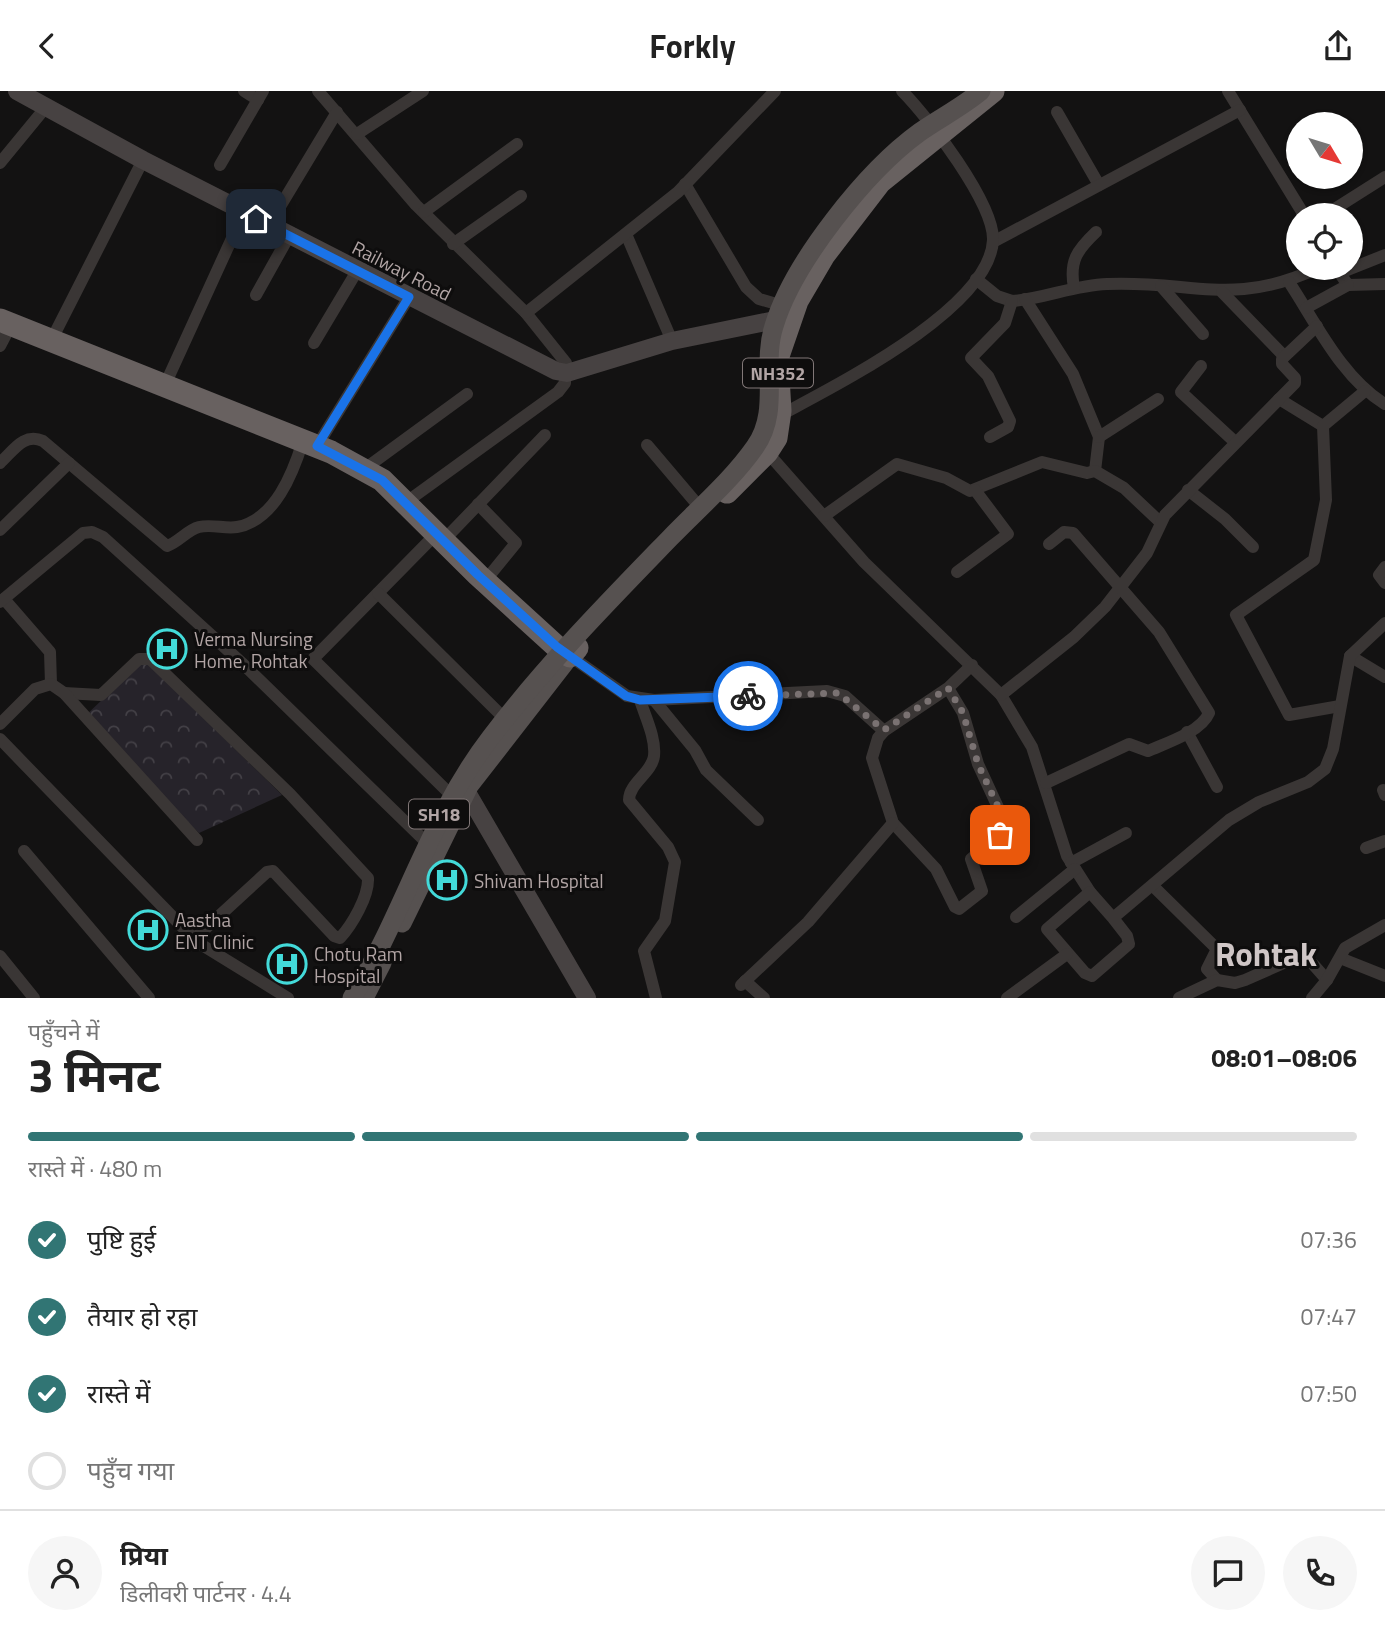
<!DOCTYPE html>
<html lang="hi">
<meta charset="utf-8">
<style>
:root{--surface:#fff;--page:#f6f6f6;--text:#222;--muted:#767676;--line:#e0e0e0;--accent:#317574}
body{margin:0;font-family:"Titillium Web","Noto Sans Devanagari",sans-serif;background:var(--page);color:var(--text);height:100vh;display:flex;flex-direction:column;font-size:26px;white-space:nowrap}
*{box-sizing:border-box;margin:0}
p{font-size:23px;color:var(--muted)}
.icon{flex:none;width:38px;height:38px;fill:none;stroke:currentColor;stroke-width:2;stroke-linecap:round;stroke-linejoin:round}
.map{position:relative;height:907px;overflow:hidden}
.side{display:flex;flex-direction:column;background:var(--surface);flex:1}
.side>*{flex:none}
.needle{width:46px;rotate:128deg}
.fabs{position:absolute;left:1286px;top:21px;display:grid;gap:14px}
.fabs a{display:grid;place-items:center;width:77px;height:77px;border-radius:50%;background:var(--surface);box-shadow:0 2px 5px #0004;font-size:35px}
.pin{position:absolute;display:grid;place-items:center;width:60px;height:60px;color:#fff;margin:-30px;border-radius:14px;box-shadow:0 4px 10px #0006}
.courier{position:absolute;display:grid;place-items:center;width:70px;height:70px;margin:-35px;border:5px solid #1a73e8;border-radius:50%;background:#fff;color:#222;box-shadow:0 2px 9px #0007}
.summary em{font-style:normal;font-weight:700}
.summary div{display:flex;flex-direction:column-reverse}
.summary{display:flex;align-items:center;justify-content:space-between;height:119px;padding:0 28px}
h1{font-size:46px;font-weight:700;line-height:52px}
.bar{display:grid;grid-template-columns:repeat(4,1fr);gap:10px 7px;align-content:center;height:84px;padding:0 28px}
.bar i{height:9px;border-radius:5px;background:var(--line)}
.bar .current{background:var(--accent)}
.bar p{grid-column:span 4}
.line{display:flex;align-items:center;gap:18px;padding:0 28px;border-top:2px solid var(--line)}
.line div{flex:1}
.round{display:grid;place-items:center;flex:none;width:74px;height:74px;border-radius:37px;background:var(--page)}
ol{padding:0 28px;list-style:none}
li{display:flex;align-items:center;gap:21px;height:77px}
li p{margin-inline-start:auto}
li .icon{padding:7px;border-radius:50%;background:var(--accent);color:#fff;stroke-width:4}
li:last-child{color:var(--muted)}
li i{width:38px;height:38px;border:4px solid var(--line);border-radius:50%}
header{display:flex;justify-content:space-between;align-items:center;height:91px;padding:0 28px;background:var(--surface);font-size:32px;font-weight:700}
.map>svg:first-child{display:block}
.park{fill:url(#park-crowns)}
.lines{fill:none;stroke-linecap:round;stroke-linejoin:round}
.street{stroke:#3a3635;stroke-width:12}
.secondary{stroke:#474242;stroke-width:18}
.primary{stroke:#565150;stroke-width:19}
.highway{stroke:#686160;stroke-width:23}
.primary-bridge{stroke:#565150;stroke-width:19}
.done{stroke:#7a7272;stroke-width:7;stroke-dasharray:0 12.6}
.route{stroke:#1a73e8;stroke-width:9}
.labels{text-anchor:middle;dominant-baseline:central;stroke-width:6;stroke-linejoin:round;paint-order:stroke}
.shield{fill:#0e0d0d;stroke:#817777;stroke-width:2}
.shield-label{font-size:18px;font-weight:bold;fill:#b2a5a5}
.street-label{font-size:19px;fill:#b2a5a5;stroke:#0e0d0d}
.poi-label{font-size:19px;fill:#b2a5a5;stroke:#0e0d0d;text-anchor:start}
.town-label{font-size:33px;font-weight:bold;fill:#cfc6c6;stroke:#0e0d0d}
</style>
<header><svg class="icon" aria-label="back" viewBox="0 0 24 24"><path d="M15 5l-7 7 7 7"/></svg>Forkly<svg class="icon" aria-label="share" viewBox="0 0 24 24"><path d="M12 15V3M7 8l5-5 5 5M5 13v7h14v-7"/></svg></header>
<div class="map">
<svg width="1385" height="907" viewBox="0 0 1385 907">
<defs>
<pattern id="park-crowns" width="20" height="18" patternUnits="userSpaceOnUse" patternTransform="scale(1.75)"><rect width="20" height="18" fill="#26232a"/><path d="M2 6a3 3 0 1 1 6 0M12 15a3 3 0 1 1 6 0" fill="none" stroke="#434046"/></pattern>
</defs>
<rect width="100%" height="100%" fill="#131212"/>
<path class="park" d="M144,569L282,704L199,742L83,627Z"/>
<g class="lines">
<g class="street">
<path d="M244,0L258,9"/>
<path d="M318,0L416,114L526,222L566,272L565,292L558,301L405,412"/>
<path d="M1228,0L1304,124"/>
<path d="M1057,21L1099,94"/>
<path d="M357,43L423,0"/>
<path d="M0,72L46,16"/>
<path d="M220,74L263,0"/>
<path d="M685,93L746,196L759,208L780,214"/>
<path d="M424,121L517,53"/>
<path d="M1325,124L1385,86"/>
<path d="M269,134L337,21"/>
<path d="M626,143L672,250"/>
<path d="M993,151L1240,19"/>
<path d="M453,153L521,105"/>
<path d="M1336,177L1348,194L1385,193"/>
<path d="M1340,182L1385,164"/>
<path d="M976,188L997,205L1012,210C1044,208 1074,194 1107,193C1192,189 1232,217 1318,177"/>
<path d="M1289,191C1316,232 1342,287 1385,313"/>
<path d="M1161,195L1203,243"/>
<path d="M1074,197C1069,170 1077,159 1096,141"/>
<path d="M1222,201L1284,265"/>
<path d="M256,204L289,145"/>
<path d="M1025,208L1073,283L1099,346L1095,380"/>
<path d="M1306,217L1348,194"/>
<path d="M526,222L678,101L775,0"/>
<path d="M51,250L143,69"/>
<path d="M314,252L357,180"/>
<path d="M0,255L11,234"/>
<path d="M1201,275L1181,301L1235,351"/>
<path d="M164,296L244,121"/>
<path d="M1279,308L1323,335"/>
<path d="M779,325C834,295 990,218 993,149C994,112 928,26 902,0"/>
<path d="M990,346L1008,336L1010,330L988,285L971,267L1005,232L1012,210"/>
<path d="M1099,346L1158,308"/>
<path d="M647,354L697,413"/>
<path d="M317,355L409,206"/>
<path d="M767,361L864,471L1001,604L1032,656L1067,765L1090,801"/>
<path d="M0,372C13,360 24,341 43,350L167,455C179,451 187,439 199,436C212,433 225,438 237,436C275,429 293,382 303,350"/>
<path d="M363,379L467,303"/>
<path d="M1188,399L1225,428L1253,456"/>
<path d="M478,413L516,452L485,490"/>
<path d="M824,425L897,373L946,387L970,400L1042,371L1087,382L1095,380L1124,397L1160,431"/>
<path d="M0,439L69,372"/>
<path d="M436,443L313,568L449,702"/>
<path d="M443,450L545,344"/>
<path d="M1385,476L1379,484L1385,492"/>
<path d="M957,481L1008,443L975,399"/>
<path d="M378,502L502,625"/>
<path d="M4,508L50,561L51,593"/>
<path d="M0,511L83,442L92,441L103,446L243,573L426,751"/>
<path d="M570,565L627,605L654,609L827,600L845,605L884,640"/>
<path d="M1350,565L1385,586"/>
<path d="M948,597L963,622L978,673L1008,738L971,768L982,800L959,818L955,816L936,778L893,732L872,667L878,647L884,640L948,597L972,574"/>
<path d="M64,602L101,604L139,568H150L290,703L368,787C369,805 352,834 340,847L334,845L273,780L267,781L194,848"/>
<path d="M1001,604L1074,546L1105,516L1147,462L1165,424L1295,292V287L1282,273V268L1317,235"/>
<path d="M640,609C645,625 656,647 654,665C652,682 629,692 629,709L668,756L675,771L665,830L644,860L656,907"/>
<path d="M654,609L695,659L706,679L758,729"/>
<path d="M1340,615L1289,624L1236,524L1314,469L1326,409L1323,335L1365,300"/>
<path d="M0,633L35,598L51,593L64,602L197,749"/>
<path d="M1187,641L1217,696"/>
<path d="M0,648L197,851L288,907"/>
<path d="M1046,692L1129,653L1148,660C1166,652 1201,641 1209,622L1159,541L1073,442L1064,441L1049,453"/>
<path d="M1383,699L1385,704"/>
<path d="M1366,757L1385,750"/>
<path d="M24,760L149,907"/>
<path d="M1071,772L1126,742"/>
<path d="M1154,796L1217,858L1207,878L1217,889"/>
<path d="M1016,826L1075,778"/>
<path d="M1113,827L1127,845L1129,853L1092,885L1085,882L1047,838L1090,801L1113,827L1229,729L1259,711L1308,691L1325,678L1333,658L1350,565L1385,532"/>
<path d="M0,865L34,907"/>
<path d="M1340,867L1385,885"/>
<path d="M745,890L764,907"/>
<path d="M741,894L808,831L893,732"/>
<path d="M1007,907L1067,863"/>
<path d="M1179,907L1217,889L1235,892L1245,889L1304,863L1327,889"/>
<path d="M1312,907L1327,889L1345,857L1385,834"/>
</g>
<g class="secondary">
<path d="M17,0L143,69L556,280L567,282L672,250L775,229L789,230"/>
<path d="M461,691L587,907"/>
</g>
<g class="primary">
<path d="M402,832L469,695L570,565"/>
<path d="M364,907L382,872"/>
</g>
<g class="highway">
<path d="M0,229L331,361L382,389L478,484L557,556L570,565L577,557"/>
<path d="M727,401L767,361L776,347L780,320L777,268L797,210L824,164L880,91L993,0"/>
</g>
<path class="primary-bridge" d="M352,907C404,823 430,725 491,646C545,575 608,511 670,447C698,418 732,389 755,356C781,320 761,275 774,235C793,172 866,80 920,41C940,27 962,16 981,0"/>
</g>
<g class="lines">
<path class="done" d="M748,605L838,602L884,639L948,597L963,622L978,673L1007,735L1000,744"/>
<path class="route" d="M256,128L409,206L317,355L382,389L478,484L557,556L626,605L640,609L748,605"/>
</g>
<defs>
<g id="hospital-ring" transform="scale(2.0125)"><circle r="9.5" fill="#0e0d0d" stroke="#43dad9" stroke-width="1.5"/><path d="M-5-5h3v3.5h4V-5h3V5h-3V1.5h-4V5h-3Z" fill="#43dad9"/></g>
</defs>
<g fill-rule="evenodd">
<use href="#hospital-ring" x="167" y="558"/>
<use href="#hospital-ring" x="447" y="789"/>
<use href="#hospital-ring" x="148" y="839"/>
<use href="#hospital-ring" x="287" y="873"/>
</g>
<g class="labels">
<g class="shield">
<rect x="743" y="267.5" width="70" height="29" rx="5"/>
<rect x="409" y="708.5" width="60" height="29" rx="5"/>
</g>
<g class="shield-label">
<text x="778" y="282">NH352</text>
<text x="439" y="723">SH18</text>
</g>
<g class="street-label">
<text transform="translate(402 179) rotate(27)">Railway Road</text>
</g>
<g class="poi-label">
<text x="194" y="547">Verma Nursing<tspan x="194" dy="22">Home, Rohtak</tspan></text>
<text x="474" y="789">Shivam Hospital</text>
<text x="175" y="828">Aastha<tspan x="175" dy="22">ENT Clinic</tspan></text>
<text x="314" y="862">Chotu Ram<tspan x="314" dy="22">Hospital</tspan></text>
</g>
<g class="town-label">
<text x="1266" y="863">Rohtak</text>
</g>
</g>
</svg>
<div class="fabs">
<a><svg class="needle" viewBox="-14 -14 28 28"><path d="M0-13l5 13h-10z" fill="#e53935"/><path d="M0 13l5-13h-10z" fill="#767676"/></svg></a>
<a><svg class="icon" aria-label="locate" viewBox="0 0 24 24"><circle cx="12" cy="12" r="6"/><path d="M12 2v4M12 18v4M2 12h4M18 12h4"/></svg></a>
</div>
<div class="pin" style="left:1000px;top:744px;background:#ea580c"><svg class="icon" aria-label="bag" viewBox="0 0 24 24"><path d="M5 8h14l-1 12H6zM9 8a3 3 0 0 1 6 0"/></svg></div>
<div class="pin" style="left:256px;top:128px;background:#1f2937"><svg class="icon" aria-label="home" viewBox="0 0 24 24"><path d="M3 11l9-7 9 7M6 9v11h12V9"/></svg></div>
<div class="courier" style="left:748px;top:605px"><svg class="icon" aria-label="bike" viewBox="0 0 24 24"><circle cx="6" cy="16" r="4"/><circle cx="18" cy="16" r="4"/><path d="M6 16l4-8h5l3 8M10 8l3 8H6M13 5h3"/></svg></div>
</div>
<section class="side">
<div class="summary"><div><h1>3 मिनट</h1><p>पहुँचने में</p></div><em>08:01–08:06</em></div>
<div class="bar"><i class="current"></i><i class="current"></i><i class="current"></i><i></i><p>रास्ते में · 480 m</p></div>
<ol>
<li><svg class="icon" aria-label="check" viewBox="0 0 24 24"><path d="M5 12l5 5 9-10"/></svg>पुष्टि हुई<p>07:36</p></li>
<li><svg class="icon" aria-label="check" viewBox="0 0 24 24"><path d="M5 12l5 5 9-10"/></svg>तैयार हो रहा<p>07:47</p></li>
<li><svg class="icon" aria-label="check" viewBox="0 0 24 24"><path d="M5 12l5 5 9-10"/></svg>रास्ते में<p>07:50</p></li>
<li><i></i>पहुँच गया</li>
</ol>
<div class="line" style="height:126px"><a class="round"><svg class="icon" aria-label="person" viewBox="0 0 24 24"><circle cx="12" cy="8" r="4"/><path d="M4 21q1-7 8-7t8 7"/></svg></a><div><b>प्रिया</b><p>डिलीवरी पार्टनर · 4.4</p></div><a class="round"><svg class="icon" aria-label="chat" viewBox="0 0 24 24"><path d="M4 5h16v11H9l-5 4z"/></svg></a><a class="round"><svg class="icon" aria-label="phone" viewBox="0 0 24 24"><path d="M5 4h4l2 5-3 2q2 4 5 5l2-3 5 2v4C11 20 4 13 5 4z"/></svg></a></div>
</section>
